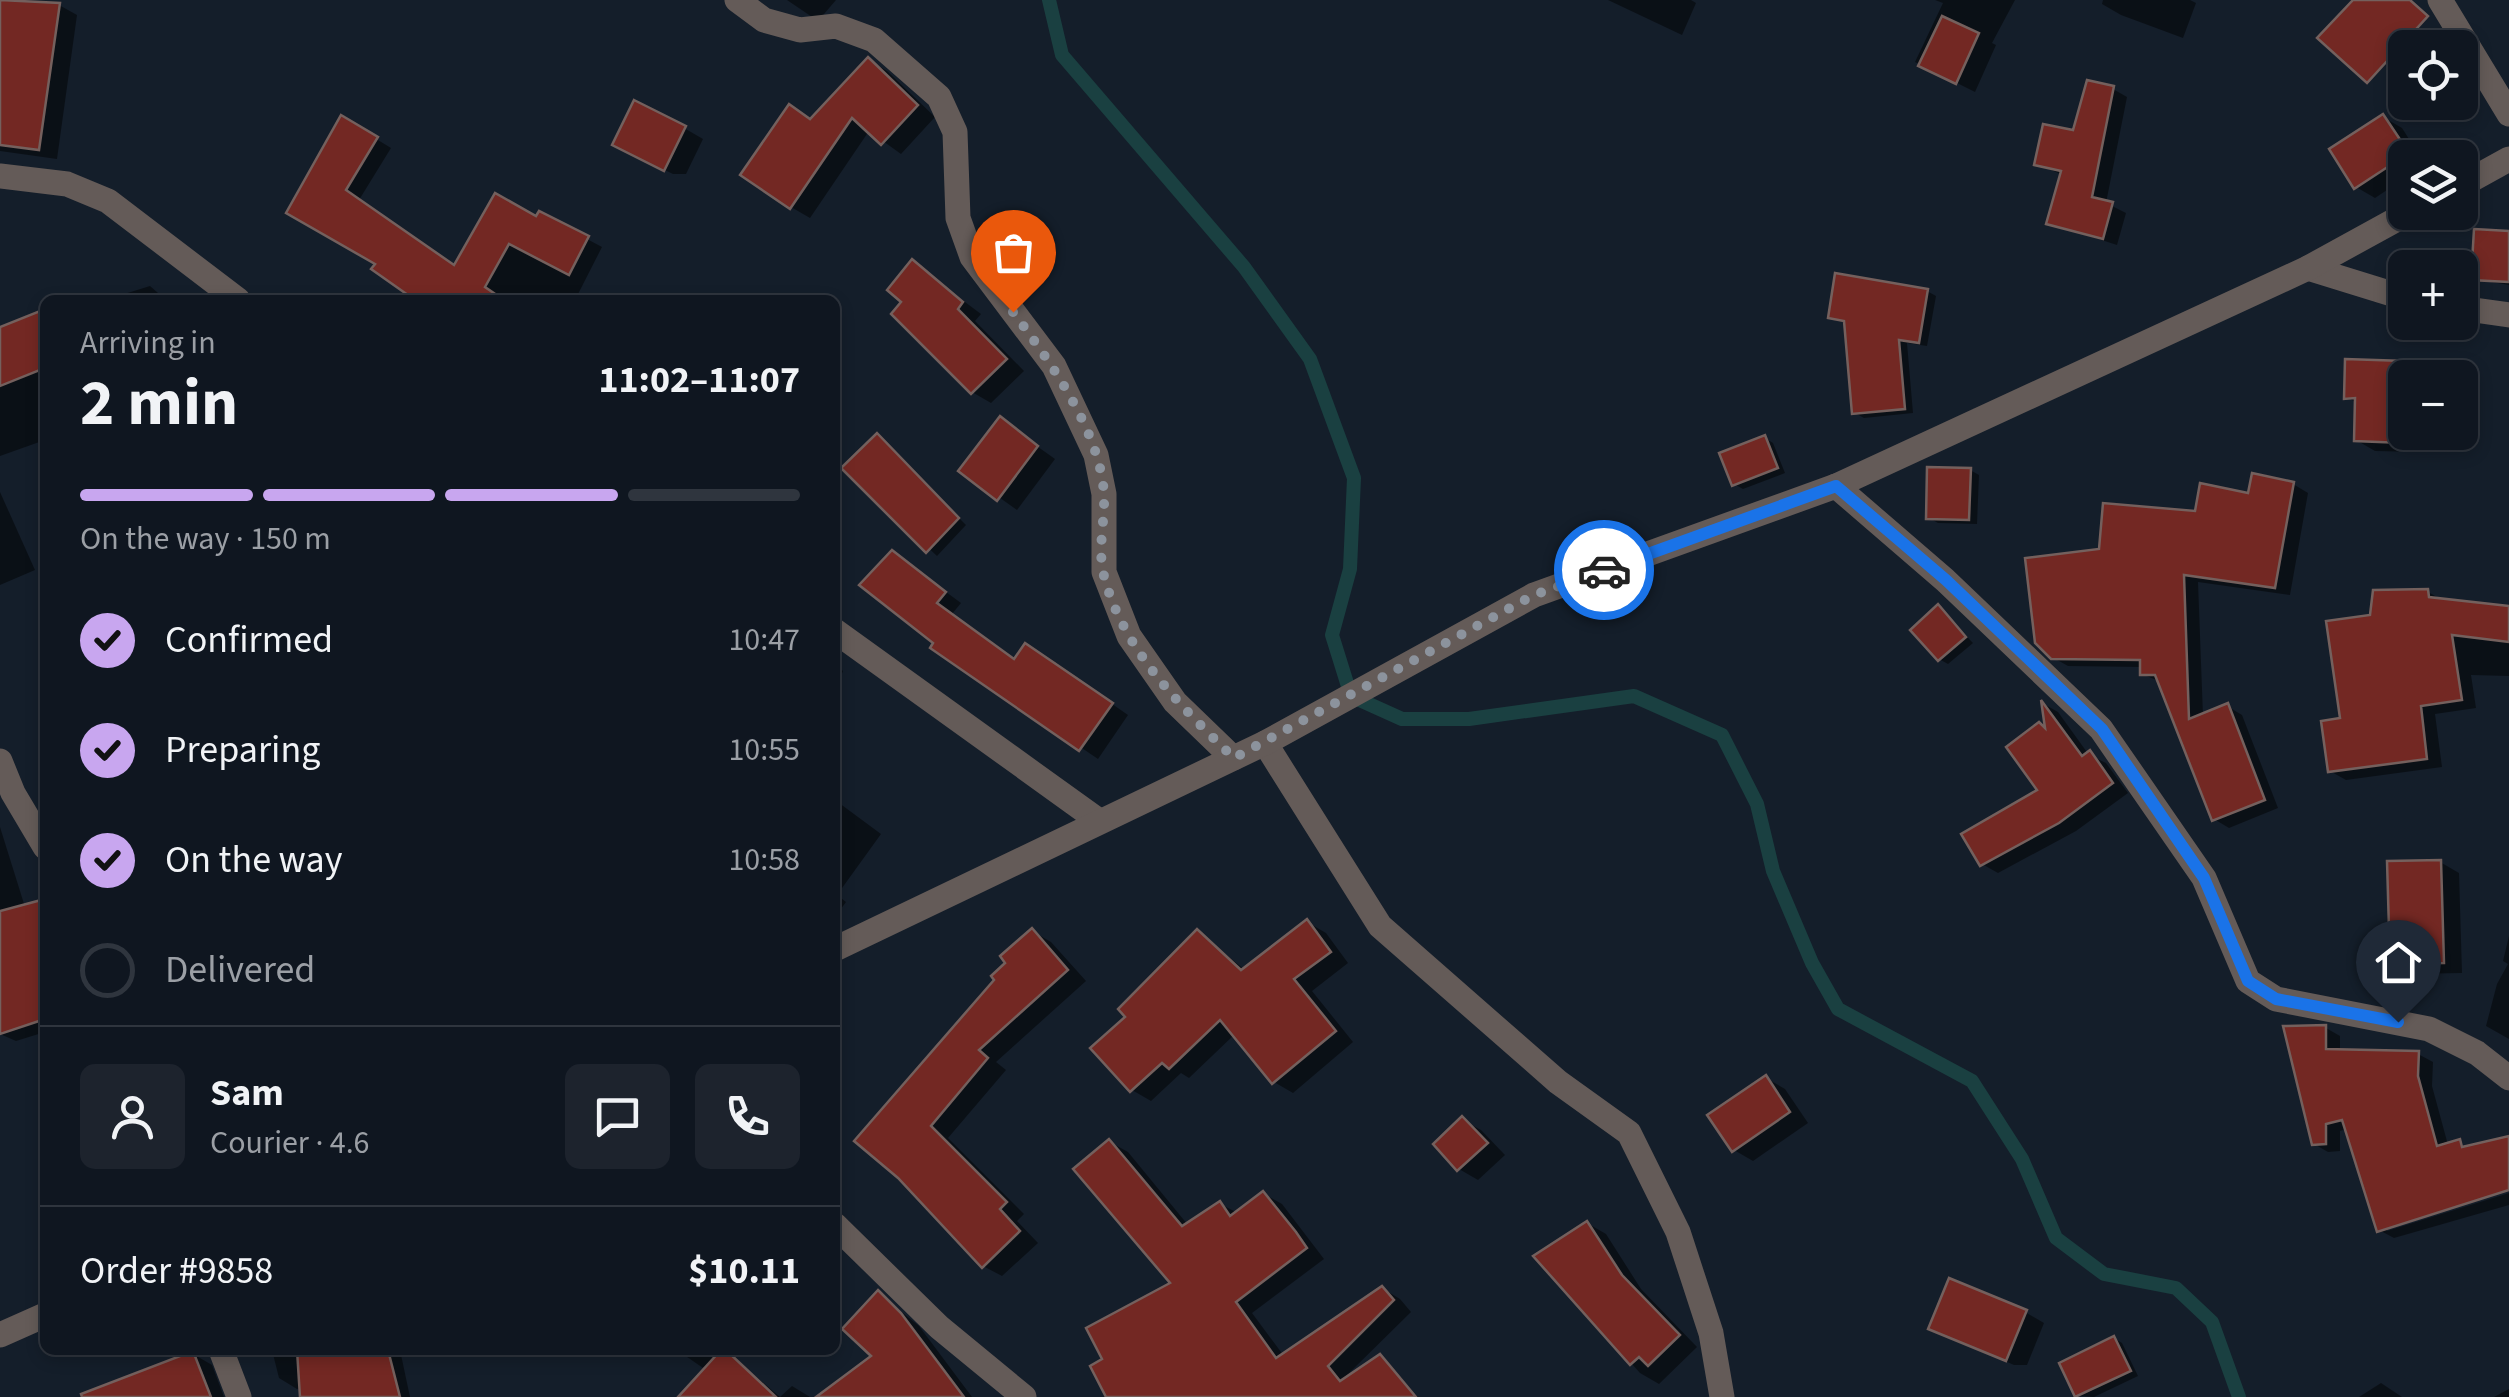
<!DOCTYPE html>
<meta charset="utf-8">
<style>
:root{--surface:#0f1620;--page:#1d232d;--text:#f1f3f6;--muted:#9b9fa5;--line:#2f353e;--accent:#c8a6ef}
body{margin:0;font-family:"Source Sans 3",sans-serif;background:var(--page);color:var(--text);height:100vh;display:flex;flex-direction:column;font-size:38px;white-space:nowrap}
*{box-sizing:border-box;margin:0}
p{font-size:32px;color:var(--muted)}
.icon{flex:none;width:55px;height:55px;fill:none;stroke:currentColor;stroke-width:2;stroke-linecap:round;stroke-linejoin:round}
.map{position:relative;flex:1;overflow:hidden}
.sheet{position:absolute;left:40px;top:295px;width:800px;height:1060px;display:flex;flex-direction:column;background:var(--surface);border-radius:15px;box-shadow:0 5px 15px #0003,0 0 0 2px var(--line)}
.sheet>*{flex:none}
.buttons{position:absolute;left:2388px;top:30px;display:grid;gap:20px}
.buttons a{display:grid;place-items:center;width:90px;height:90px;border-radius:15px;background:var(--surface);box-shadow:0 5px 15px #0003,0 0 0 2px var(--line);font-size:50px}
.pin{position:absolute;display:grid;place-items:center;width:85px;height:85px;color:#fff;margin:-102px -42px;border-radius:50% 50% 50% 0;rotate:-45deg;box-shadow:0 0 10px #0007}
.pin .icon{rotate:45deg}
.courier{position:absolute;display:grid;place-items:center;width:100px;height:100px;margin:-50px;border:8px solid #1a73e8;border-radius:50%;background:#fff;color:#222;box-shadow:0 2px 12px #0007}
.head em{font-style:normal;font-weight:700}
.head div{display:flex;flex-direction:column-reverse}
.head{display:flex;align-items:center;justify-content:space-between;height:170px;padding:0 40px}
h1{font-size:65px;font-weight:700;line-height:75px}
.bar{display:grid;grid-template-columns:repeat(4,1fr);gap:15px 10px;align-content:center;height:120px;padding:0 40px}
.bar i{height:12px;border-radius:8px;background:var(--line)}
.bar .current{background:var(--accent)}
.bar p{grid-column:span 4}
.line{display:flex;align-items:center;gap:25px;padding:0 40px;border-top:2px solid var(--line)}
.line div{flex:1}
.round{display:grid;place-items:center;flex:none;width:105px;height:105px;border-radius:15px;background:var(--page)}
ol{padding:0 40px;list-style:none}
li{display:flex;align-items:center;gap:30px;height:110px}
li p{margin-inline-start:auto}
li .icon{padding:10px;border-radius:50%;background:var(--accent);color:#111;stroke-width:4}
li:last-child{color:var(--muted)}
li i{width:55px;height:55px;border:5px solid var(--line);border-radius:50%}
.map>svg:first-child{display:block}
.shadow{fill:#0007}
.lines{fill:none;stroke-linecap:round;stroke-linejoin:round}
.stream{stroke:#1a4041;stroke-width:14}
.building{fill:#732823;stroke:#74605d;stroke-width:2.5}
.minor{stroke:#645b58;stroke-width:25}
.done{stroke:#8c939d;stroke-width:10;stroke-dasharray:0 18}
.route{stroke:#1a73e8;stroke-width:12}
</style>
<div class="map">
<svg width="2509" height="1397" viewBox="0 0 2509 1397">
<rect width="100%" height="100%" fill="#141e2a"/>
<g class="shadow">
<path d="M0,0L59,5L77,15L57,159L0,151Z"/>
<path d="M787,0H836L818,21Z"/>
<path d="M1608,0H1691L1696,3L1682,35Z"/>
<path d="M1935,0H2015L1992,43L1996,45L1975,92L1915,62L1943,3Z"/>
<path d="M2103,0H2190L2196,3L2183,38L2121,15L2102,4Z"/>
<path d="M869,60L887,71L935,117L901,154L869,131L810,218L791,207L812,121Z"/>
<path d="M2113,89L2127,97L2106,203L2126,213L2117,245L2049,223L2063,175L2037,164L2075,133Z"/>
<path d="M2383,117L2402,128L2421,158H2405V178L2375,198L2356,187Z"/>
<path d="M342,118L391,148L359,200L455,267L540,214L602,247L575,300H420L378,263L289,212Z"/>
<path d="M684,128L703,139L686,174H673L634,155Z"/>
<path d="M2509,234V285L2474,279Z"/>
<path d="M913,263L981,314L975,321L1024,371L991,403L972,392L904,301Z"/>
<path d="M150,286L166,300H105Z"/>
<path d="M1927,291L1936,296L1927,346L1907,343L1913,413L1864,418L1855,413L1847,323L1831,317Z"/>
<path d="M45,316V440L0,456V329Z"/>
<path d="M2404,363L2423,374L2405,378V432H2422L2421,452L2375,451L2356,440L2357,403L2347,397Z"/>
<path d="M1000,420L1055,459L1017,510L962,471Z"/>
<path d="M877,436L966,525L937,556L844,468Z"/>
<path d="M1765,438L1773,443L1785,473L1743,489L1734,484Z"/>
<path d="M1970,470L1979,475L1977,524L1938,523L1929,518Z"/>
<path d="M2293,484L2308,493L2290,595L2198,582L2203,716L2227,706L2242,715L2278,808L2229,828L2214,819L2161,682L2142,674V667L2068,666L2052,657L2102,551L2197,514Z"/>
<path d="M0,492L35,570L0,585Z"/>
<path d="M893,553L961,603L952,614L1016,660L1043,656L1128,715L1098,759L933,647L937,643Z"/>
<path d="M2428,592L2444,601L2509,609V676L2471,675L2476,708L2435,714L2442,767L2346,780L2330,771L2343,720L2385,615Z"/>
<path d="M1939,608L1973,643L1948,664L1939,659Z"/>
<path d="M835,665L843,671L835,690Z"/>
<path d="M2044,704L2058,712L2089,755L2106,763L2128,793L2076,831L1998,873L1982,864L2040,791L2039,725L2047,729Z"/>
<path d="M835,800L881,834L837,895L846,902L835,917Z"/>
<path d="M0,827L25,907L45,901V1032L16,1041L0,1034Z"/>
<path d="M2440,862L2459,873L2462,973L2411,974L2392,963Z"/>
<path d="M1307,922L1326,933L1348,963L1312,991L1353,1042L1293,1093L1274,1082L1235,1034L1189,1078L1181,1073L1151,1101L1132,1090L1094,1048L1128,1017L1197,932L1244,969Z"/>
<path d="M1032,931L1051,942L1086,981L996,1062L1006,1070L948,1138L1024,1214L1017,1221L1038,1243L1002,1276L983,1266L900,1176L998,980Z"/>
<path d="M2509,936V1039L2486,1026L2497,984L2508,964L2503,961Z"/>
<path d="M2326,1028L2340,1036V1051L2418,1054L2433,1062L2432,1086L2448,1145L2462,1153L2509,1139V1187L2387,1226V1231L2509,1193V1205L2394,1238L2379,1230L2347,1129L2340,1131V1151L2328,1152L2314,1144Z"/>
<path d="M1766,1078L1785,1089L1808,1123L1753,1161L1734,1150Z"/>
<path d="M1462,1120L1481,1130L1505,1155L1478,1180L1459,1169L1437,1144Z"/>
<path d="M1110,1142L1128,1152L1188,1225L1220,1204L1238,1213L1264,1194L1282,1204L1324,1259L1252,1313L1284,1356L1382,1288L1400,1299L1411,1312L1344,1378L1380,1357L1418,1397H1109L1105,1360L1174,1284Z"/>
<path d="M1587,1223L1606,1234L1641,1289L1697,1347L1659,1384L1640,1373L1536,1256Z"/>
<path d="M878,1293L919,1326L972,1397H820L875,1356Z"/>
<path d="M2025,1312L2044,1323L2027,1365H2014L1931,1328Z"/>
<path d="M2114,1338L2122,1343L2138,1376L2094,1397L2078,1396Z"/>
<path d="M272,1350H400L410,1397H309L308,1386L297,1389L279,1378Z"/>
<path d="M566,1350H583L579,1357Z"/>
<path d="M677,1350H732L729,1354L780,1397L792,1386L810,1397H681L706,1370Z"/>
<path d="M193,1354L212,1365L224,1397H123Z"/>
<path d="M2381,1383L2402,1397H2359Z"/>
<path d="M2509,1389V1397H2494Z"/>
</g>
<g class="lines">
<path class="stream" d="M1049,0L1062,55L1244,267L1310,359L1354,478L1350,569L1332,635L1351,696L1402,719H1469L1634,696L1722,735L1757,804L1773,871L1812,963L1838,1009L1972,1081L2022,1159L2056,1238L2104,1274L2176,1288L2212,1322L2239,1397"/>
</g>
<g class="building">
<path d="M0,0L60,3L39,150L0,145Z"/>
<path d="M2353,0H2410L2428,16L2367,83L2317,38Z"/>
<path d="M1942,16L1979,33L1956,84L1918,66Z"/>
<path d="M868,57L918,105L881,145L852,118L790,209L740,175L789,104L810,119Z"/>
<path d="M2087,80L2114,86L2092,197L2113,202L2103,239L2046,224L2061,171L2034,165L2043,124L2073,130Z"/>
<path d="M634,100L686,126L664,171L612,145Z"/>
<path d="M2383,114L2409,153L2354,189L2329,149Z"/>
<path d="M341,115L378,137L346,190L454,265L495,193L536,216L539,211L589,236L569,275L509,244L485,287L504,300H415L371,269L375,264L286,213Z"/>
<path d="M2474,229L2509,231V282L2471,280Z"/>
<path d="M912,259L963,302L958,309L1007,359L971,394L891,314L901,302L887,290Z"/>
<path d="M1835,273L1928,289L1919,343L1899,340L1905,409L1852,414L1844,321L1828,318Z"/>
<path d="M45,309V368L0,386V327Z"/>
<path d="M2345,359L2405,361L2403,443L2354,441L2355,398L2344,399Z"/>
<path d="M1000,416L1038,446L997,501L958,471Z"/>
<path d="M877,433L959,518L926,553L841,468Z"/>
<path d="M1765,435L1778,468L1732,486L1719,453Z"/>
<path d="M1927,467L1971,468L1969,520L1926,519Z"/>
<path d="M2252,473L2294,482L2275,588L2184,575L2189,719L2228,703L2265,800L2212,821L2155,675H2140V660L2051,659L2035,643L2025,558L2099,549L2103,503L2195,511L2200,483L2248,493Z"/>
<path d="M892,550L946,592L937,603L1014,659L1025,643L1113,703L1079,751L930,648L933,643L859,585Z"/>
<path d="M2428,589L2429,597L2509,606V642L2452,635L2462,700L2421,706L2427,759L2328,772L2321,721L2340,718L2326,621L2370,615L2373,590Z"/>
<path d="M1938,604L1966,637L1938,661L1910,630Z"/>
<path d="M2041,700L2082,756L2090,750L2113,783L2059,823L1980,866L1961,834L2037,790L2006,747L2039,722L2045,728Z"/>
<path d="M2441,860L2444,963L2390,964L2387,861Z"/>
<path d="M45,899V1019L0,1034V911Z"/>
<path d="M1307,919L1331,952L1294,979L1336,1031L1272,1084L1220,1020L1169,1069L1162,1063L1130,1092L1090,1048L1125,1017L1118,1009L1197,929L1241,970Z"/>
<path d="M1032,928L1068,970L979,1050L988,1058L931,1126L1007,1202L1000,1209L1020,1231L982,1268L898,1178L854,1141L994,980L991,976L1005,963L1000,956Z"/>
<path d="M2326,1025V1049L2419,1051L2418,1076L2437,1146L2460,1139L2462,1147L2509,1136V1190L2377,1232L2342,1120L2326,1124V1144L2312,1145L2283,1026Z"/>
<path d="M1766,1075L1790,1112L1732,1152L1707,1115Z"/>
<path d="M1462,1116L1488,1143L1457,1171L1433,1144Z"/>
<path d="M1109,1139L1182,1226L1220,1201L1230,1216L1263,1191L1296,1232L1307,1248L1236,1302L1276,1358L1382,1286L1394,1300L1328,1366L1340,1381L1380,1354L1416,1397H1106L1090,1366L1102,1359L1086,1328L1170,1283L1073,1169Z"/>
<path d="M1587,1221L1622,1275L1680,1335L1648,1366L1639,1357L1630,1365L1533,1256Z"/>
<path d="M1949,1278L2027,1310L2006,1361L1928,1329Z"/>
<path d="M878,1290L901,1313L964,1397H816L871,1356L842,1329Z"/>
<path d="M2114,1336L2131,1371L2075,1397L2059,1363Z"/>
<path d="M297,1350H388L400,1397H300Z"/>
<path d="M721,1350H726L776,1397H678Z"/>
<path d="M193,1351L211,1397H82L81,1394Z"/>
</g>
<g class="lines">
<g class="minor">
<path d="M737,0L764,20L800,30L836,26L874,40L939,97L955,132L958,218L972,257L1054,366L1096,455L1104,494V572L1129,636L1175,702L1233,758"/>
<path d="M2440,0L2509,114"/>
<path d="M0,176L67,184L108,201L238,300"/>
<path d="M2460,186L2509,159"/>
<path d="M2308,268L2405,298"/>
<path d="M2460,308L2509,315"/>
<path d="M1836,486L1945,580L2101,729L2204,878L2248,981L2276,999L2429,1029L2477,1053L2509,1078"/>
<path d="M835,631L1099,821"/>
<path d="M1265,743L1380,926L1558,1082L1629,1133L1678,1232L1711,1333L1722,1397"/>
<path d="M0,761L13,793L45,847"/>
<path d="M835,949L1265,743L1534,595L1836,486L2308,268L2410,212"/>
<path d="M835,1225L939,1327L1024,1397"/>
<path d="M0,1335L45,1315"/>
<path d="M221,1350L239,1397"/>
</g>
</g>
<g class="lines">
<path class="done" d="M1013,312C1049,360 1101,432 1104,495C1105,521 1098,546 1103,572C1121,648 1180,706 1234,758L1534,595L1604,570"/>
<path class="route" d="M1604,570L1836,486L1946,580L2102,729L2204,878L2248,981L2276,999L2398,1022"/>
</g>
</svg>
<div class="buttons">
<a><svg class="icon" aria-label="locate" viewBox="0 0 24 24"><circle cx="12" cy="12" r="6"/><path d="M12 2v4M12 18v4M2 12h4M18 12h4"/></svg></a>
<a><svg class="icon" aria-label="layers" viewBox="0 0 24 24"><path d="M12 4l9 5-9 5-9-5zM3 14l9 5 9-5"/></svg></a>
<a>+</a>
<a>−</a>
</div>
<div class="pin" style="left:1013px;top:312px;background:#ea580c"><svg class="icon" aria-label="bag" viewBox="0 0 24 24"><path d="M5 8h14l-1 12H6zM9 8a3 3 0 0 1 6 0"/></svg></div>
<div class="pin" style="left:2398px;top:1022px;background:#1f2937"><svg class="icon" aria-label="home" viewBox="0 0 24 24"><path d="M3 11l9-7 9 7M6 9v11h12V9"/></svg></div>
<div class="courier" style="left:1604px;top:570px"><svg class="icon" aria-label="car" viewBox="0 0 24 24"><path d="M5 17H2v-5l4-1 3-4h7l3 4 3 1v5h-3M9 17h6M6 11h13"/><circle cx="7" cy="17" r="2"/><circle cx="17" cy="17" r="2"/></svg></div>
<section class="sheet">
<div class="head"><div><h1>2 min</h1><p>Arriving in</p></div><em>11:02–11:07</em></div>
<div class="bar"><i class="current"></i><i class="current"></i><i class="current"></i><i></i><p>On the way · 150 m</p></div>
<ol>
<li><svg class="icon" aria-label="check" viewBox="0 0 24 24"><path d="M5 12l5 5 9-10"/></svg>Confirmed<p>10:47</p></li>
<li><svg class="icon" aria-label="check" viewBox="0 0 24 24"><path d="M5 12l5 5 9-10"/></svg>Preparing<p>10:55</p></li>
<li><svg class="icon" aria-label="check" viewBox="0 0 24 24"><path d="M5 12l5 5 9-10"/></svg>On the way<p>10:58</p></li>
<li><i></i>Delivered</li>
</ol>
<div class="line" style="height:180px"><a class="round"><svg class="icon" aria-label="person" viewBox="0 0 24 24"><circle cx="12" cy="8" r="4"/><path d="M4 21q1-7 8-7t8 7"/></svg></a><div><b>Sam</b><p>Courier · 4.6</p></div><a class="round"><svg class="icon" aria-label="chat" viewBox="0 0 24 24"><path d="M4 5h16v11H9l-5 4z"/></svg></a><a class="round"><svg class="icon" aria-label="phone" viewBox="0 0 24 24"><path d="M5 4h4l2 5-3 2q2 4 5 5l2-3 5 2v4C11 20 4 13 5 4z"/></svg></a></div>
<div class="line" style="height:130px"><div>Order #9858</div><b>$10.11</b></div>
</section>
</div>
